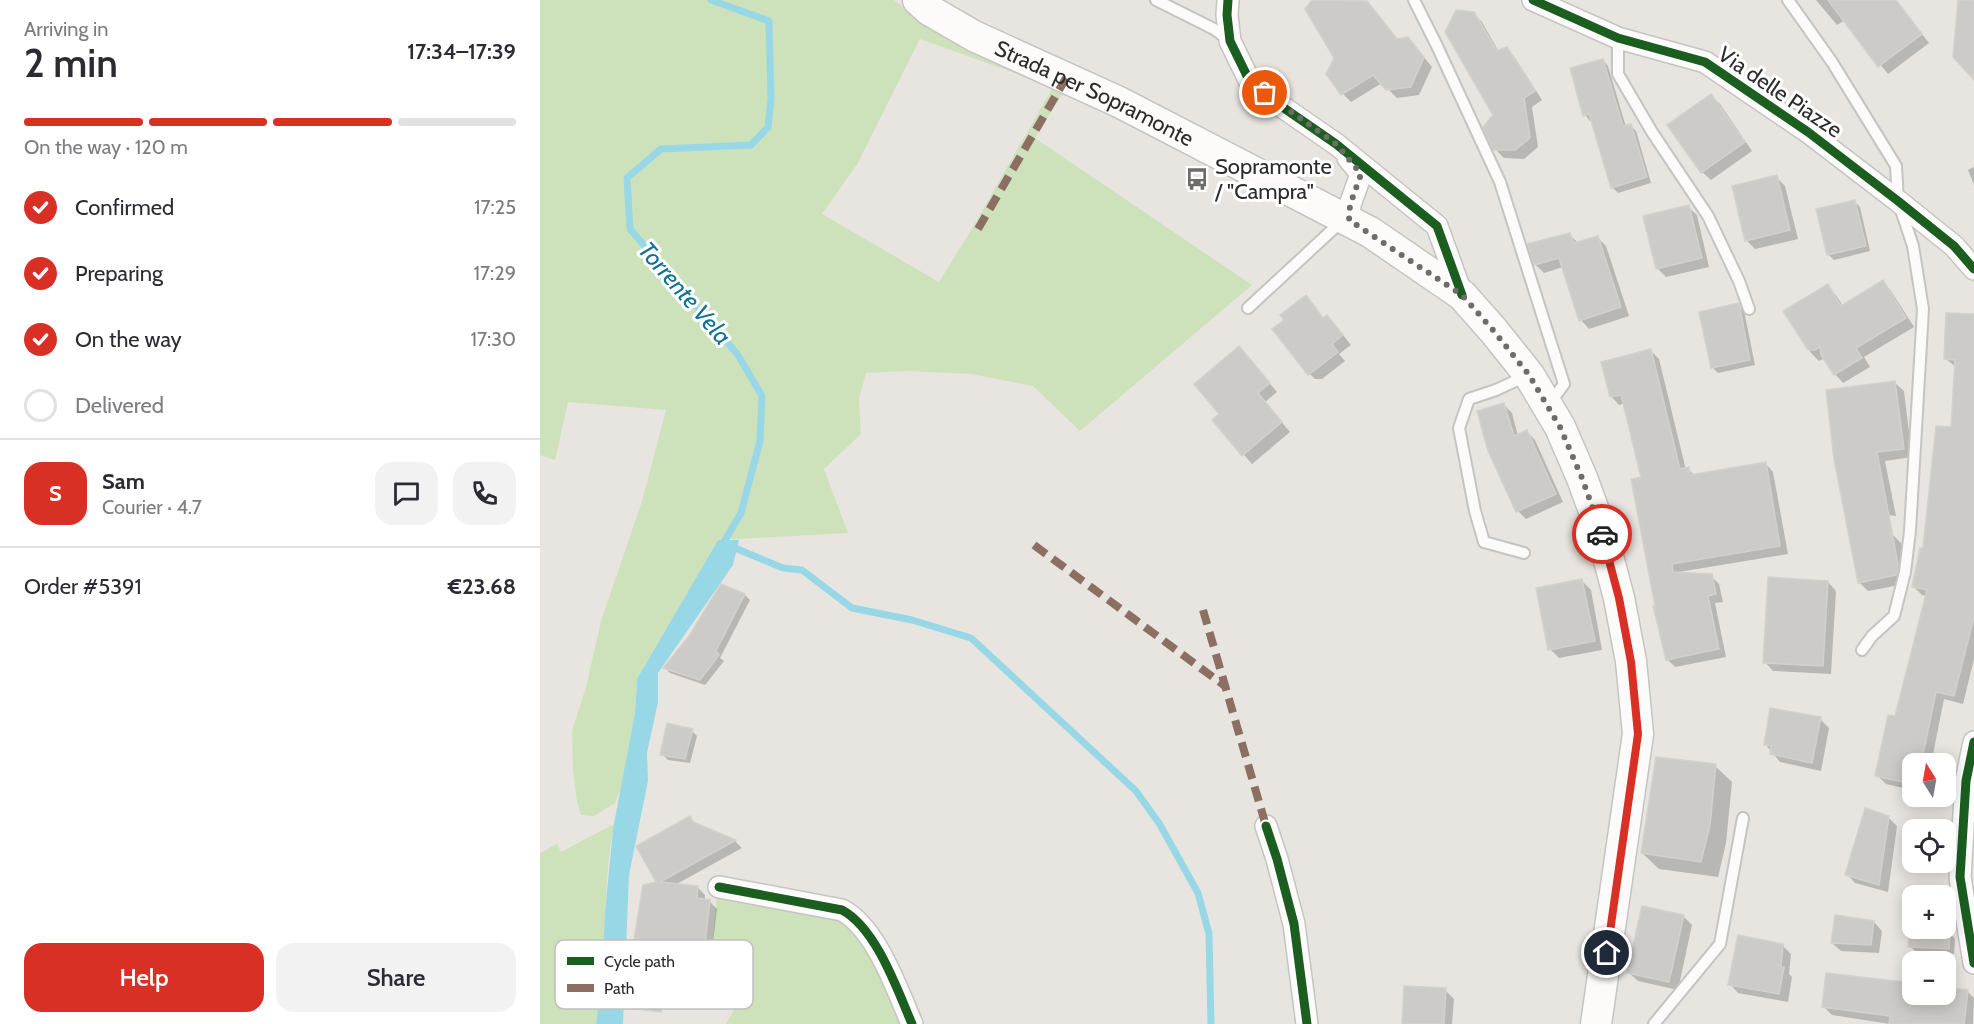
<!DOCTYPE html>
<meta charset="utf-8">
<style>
:root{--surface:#fff;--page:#f2f2f3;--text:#2b2b33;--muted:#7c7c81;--line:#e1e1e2;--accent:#d93025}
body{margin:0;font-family:Cabin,sans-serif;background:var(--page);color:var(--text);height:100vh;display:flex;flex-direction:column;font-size:22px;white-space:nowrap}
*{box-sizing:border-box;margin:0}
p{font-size:20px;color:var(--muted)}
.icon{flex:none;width:33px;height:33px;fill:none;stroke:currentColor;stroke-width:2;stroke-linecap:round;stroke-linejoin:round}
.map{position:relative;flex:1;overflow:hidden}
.panel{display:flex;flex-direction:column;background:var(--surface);width:540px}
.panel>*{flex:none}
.needle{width:39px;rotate:349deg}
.fabs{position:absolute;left:1362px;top:753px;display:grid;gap:12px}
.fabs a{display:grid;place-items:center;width:54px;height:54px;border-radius:12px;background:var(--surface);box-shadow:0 3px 15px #0003;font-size:30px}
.pin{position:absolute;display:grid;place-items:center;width:51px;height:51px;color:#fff;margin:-26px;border:3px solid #fff;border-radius:50%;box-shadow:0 2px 6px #0007}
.courier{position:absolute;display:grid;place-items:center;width:60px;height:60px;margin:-30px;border:4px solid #d93025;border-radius:50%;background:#fff;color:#222;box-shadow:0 2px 8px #0007}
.head em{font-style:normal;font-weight:600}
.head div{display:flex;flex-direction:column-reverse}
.head{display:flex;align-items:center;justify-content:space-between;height:102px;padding:0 24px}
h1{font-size:39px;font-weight:600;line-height:45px}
.bar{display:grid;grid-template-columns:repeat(4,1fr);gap:9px 6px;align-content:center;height:72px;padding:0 24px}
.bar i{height:8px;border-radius:4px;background:var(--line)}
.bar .selected{background:var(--accent)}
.bar p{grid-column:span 4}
.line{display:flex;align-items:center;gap:15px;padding:0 24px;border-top:2px solid var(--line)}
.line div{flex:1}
.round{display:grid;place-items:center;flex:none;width:63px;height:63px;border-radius:18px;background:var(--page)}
ol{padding:0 24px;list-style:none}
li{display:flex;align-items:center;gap:18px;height:66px}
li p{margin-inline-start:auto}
li .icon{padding:6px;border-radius:50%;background:var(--accent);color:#fff;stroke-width:4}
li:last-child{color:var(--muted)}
li i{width:33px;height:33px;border:3px solid var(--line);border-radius:50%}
.button{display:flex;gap:12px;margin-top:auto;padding:12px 24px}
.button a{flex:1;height:69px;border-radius:18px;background:var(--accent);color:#fff;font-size:24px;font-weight:600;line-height:69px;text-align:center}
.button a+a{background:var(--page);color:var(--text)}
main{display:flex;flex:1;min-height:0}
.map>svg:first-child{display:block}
.green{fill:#cde2bb;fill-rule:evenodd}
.water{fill:#98d8e6}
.shadow{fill:#0003}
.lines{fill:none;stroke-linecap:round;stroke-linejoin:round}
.stream{stroke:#98d8e6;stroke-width:7}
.building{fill:#cdcbc7;stroke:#d3d1cc;stroke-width:1.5}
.service-casing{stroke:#c4c4c3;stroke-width:14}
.minor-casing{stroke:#c4c4c3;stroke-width:24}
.secondary-casing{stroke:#c4c4c3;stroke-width:33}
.service{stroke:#fcfbfa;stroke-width:10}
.minor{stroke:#fcfbfa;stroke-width:21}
.secondary{stroke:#fcfbfa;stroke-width:30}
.quiet{stroke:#8d6e63;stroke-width:8;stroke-dasharray:15 8;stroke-linecap:butt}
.cycleway-casing{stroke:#fff;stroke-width:13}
.cycleway{stroke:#1b5e20;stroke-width:9}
.done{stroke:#6d6c6a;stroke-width:6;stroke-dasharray:0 10.8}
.route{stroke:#d93025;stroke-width:8}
.labels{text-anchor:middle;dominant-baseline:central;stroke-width:6;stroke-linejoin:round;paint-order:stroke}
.street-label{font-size:22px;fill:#2b2b2b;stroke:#fff}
.poi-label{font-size:22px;fill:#2b2b2b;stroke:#fff;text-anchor:start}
.water-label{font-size:24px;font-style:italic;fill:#137196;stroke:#fff}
.key{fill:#fff;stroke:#bfbfbf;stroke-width:1.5}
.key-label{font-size:16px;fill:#2b2b2b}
</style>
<main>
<section class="panel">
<div class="head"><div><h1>2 min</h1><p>Arriving in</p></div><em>17:34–17:39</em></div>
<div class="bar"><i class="selected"></i><i class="selected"></i><i class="selected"></i><i></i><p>On the way · 120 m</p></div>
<ol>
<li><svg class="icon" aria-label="check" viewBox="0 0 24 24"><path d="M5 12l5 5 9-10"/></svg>Confirmed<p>17:25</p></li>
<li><svg class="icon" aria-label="check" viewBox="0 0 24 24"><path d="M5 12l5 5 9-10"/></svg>Preparing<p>17:29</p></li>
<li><svg class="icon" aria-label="check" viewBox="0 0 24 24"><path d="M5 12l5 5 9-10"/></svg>On the way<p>17:30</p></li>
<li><i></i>Delivered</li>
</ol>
<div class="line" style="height:108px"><b class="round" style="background:var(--accent);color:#fff">S</b><div><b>Sam</b><p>Courier · 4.7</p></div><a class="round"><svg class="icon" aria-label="chat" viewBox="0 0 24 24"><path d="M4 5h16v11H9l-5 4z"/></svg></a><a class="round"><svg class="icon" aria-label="phone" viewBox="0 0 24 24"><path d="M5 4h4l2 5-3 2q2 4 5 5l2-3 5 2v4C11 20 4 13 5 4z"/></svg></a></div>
<div class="line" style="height:78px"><div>Order #5391</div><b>€23.68</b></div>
<div class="button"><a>Help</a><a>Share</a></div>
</section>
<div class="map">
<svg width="1434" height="1024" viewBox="0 0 1434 1024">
<rect width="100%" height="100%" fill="#e8e5e0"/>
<g class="green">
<path d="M0,0H354L371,13L525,90L495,138L712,285L540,431L493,386L431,374L365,371L326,373L319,399L321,434L284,469L308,533L178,540L97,679L95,713L83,782L75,803L54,816L41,815L37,802L33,770L32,731L46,687L61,621L102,501L126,410L28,402L15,460L0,455ZM380,39L513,87L433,227L399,282L282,214L318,163Z"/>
<path d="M74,824C61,890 69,958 56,1024H0V853L17,844L21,852Z"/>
<path d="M177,894L289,913L316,930L364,1024H186L211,980L171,955Z"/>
</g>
<path class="water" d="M178,540H199L193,565L118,673V702L107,753L108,781L89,875L83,1024H56L62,980L65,913L73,829L95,713L97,679Z"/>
<g class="shadow">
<path d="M774,0H803L835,12L858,40L868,38L892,67L879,95L857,98L842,83L811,102L803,94L795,57L767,9Z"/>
<path d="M1276,0H1355L1389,43L1348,74L1305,20L1297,25Z"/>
<path d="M933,13L942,22L959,52L966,49L975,58L1002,100L992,107L998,147L984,159L964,158L955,149V115Z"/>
<path d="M1063,60L1068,66L1086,127L1090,125L1096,131L1111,183L1078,193L1072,187L1052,120L1050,121L1045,115Z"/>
<path d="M1171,96L1180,104L1212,151L1171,180L1162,172Z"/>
<path d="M1434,167V185L1428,170Z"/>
<path d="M1236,177L1245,186L1258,239L1215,249L1206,240Z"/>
<path d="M1314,201L1320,207L1330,251L1294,260L1288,254Z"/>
<path d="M1148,207L1157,215L1169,267L1126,277L1117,268Z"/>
<path d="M1030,235L1038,243L1057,237L1066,246L1089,316L1049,329L1041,320L1023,267L1004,273L996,265L989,245Z"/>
<path d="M1343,282L1351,291L1374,327L1324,357L1330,367L1303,383L1295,374L1285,358L1279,361L1271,353L1245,312L1287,286L1296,295L1303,306Z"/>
<path d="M766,297L784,319L787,317L796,326L811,345L799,354L805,361L782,379H775L766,370L746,321Z"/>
<path d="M1198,305L1204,311L1215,365L1178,373L1172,367Z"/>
<path d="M1434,316V524L1416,367L1406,359Z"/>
<path d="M1111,351L1119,359L1146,470L1148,469L1154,475L1225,463L1233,472L1248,554L1139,572L1171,576L1179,584L1183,602L1175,603L1186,657L1135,667L1127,659L1103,478L1085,403L1079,405L1071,396Z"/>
<path d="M707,357L737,392L725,402L750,432L712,464L674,420L681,414Z"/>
<path d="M1355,383L1364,391L1372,457L1345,461L1356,516L1349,515L1352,534L1361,543L1367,573L1365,584L1328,591L1319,582L1296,459Z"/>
<path d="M964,405L972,413L978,436L987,432L995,440L1023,502L986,519L978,511L950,450Z"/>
<path d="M1434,551V659L1423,704L1404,699L1391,764H1372V790L1346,784L1337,775L1356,718L1387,596L1382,595L1374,587Z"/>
<path d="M1042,581L1051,590L1062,650L1019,658L1010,649Z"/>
<path d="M1288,582L1296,591L1291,674L1233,671L1225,662Z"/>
<path d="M181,586L205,595L210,600L180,658L184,661L165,685L130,673L125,668L150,637Z"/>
<path d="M1280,719L1289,728L1281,771L1240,762L1225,744Z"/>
<path d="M152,731L157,736L150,763L128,760L122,754Z"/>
<path d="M1175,766L1192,782L1186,843L1178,877L1119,869L1102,853Z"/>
<path d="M1348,817L1357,826L1348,892L1315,883L1307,874Z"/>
<path d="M149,818L157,825L195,841L202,848L135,885L158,888L165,895V901H169L177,909L166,1002L94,994L92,959L118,883Z"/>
<path d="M1143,916L1152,925L1138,990L1098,981L1089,973Z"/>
<path d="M1334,922L1342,931L1339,953L1301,951L1292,943Z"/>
<path d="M1371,927L1410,933L1415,939L1414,954L1376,952L1370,946Z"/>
<path d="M1242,945L1251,954L1249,974L1252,977L1248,1002L1198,993L1190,984Z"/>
<path d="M1288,974L1372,985V994H1406V989L1428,992L1434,998L1433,1024H1350L1292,1015L1283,1006Z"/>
<path d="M905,990L914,999L912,1024H863Z"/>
</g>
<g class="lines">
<g class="stream">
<path d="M171,0L229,21L231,99L228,127L211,145L121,149L87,178L90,229L198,355L222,396L220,441L201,513L181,547"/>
<path d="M190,546L243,568L262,570L312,608L372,620L431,638L596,791L619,823L658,893L669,934L671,1024"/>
</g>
</g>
<g class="building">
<path d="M772,0L827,1L857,39L868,37L884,57L871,87L846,90L833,75L801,95L786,74L794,58L765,9Z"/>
<path d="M1288,0H1356L1382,34L1338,67Z"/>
<path d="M1418,0H1434V80L1413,57Z"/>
<path d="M916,10L934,12L957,51L967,47L995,91L984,98L990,138L975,150H953L943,127L953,115L905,32Z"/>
<path d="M1063,59L1083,126L1091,124L1107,177L1071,188L1049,114L1043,116L1030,68Z"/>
<path d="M1171,94L1205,142L1161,173L1127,125Z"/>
<path d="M1237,175L1250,230L1205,241L1192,186Z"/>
<path d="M1315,200L1326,246L1287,255L1276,209Z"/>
<path d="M1149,205L1162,258L1116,269L1103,216Z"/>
<path d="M1030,233L1034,243L1058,236L1081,307L1039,321L1019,258L994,265L987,244Z"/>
<path d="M1343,280L1366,318L1316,348L1322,358L1294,375L1281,355L1280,347L1275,350H1268L1243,311L1288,284L1301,306Z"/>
<path d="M766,295L783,318L787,315L803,335L792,344L798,352L768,375L732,329L744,320L740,315Z"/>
<path d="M1199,303L1210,360L1171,368L1159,312Z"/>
<path d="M1406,313L1434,314V617L1414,696L1396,692L1381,764H1372V784L1335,776L1348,715L1355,716L1387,590L1372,587L1380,548H1383L1396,426L1411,427L1415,360L1404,359Z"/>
<path d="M699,346L730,383L718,393L742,422L702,456L672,420L679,414L654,384Z"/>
<path d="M1111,349L1140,469L1149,467L1150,475L1226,462L1240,546L1132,564L1133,572L1172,574L1176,594L1168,596L1179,649L1126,660L1113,606H1115L1091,479L1101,477L1081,395L1070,397L1061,362Z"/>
<path d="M1355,381L1364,449L1337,452L1358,564V571L1356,575L1318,583L1294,459L1286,390Z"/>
<path d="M964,403L974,436L987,430L1016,494L976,512L948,451L937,411Z"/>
<path d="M1228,577L1288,581L1283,666L1223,663Z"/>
<path d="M1042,579L1055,641L1008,650L996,588Z"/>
<path d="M181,584L205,594L176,651L179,655L160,680L123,668L149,636Z"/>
<path d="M1230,708L1281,717L1272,763L1230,754L1231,746L1224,745Z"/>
<path d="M127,723L153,729L145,759L120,755Z"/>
<path d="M1116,757L1176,764L1170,825L1161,862L1101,853Z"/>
<path d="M1325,808L1349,816L1339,885L1305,875Z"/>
<path d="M150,816L153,822L196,840L120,882L158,886L157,898L170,900L159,995L124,991L121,1012L83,1007L88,957L91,958L103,885L116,882L96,846Z"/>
<path d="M1102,906L1144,915L1129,982L1087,973Z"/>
<path d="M1295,915L1334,921L1331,945L1291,943Z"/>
<path d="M1370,926H1372V928L1410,931L1409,949L1368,947Z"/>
<path d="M1198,935L1243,944L1241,967H1244L1239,994L1188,985Z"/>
<path d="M1286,973L1372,983V994H1406V988L1428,990L1424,1024H1349L1350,1016L1282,1007Z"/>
<path d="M864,986L906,988L904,1024H862Z"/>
</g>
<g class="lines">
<g class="service-casing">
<g id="service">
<path d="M616,0L674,29L690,41"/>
<path d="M874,0L897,46L960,182L1024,384L1010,403"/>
<path d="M1248,0L1292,62L1356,166L1358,201L1373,246L1383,309L1370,531L1365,572L1354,616L1332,636L1322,650"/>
<path d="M1078,38V74L1112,132L1168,216L1199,281L1209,309"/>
<path d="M708,308L803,220"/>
<path d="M984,553L944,542L935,511L919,428L929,399L956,390L986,376"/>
<path d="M1114,1024L1180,944L1203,818"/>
</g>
</g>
<g class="minor-casing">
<g id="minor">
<path d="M688,0L687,15L690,41L709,80L741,106L796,144L897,226L922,295"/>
<path d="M993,0L1078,38L1165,62L1268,132L1358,201L1414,246L1434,269"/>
<path d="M808,158L821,174L810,205L809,220"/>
<path d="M1434,742L1426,781L1420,877L1434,963"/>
<path d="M726,826L737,859L754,924L767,1024"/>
<path d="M179,887L302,910C336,928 357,989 372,1024"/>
</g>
</g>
<g class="secondary-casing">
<g id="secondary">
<path id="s1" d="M378,0L389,10L434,36L579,102L830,232L922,295L953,330L989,375L1020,427L1042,478L1061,530L1079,598L1091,661L1098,734L1056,1024"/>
</g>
</g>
<use href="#service" class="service"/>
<use href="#minor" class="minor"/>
<use href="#secondary" class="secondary"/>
<g class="quiet">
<path d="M438,229L526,78"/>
<path d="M494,545L685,686"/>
<path d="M663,610L726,826"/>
</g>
<g class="cycleway-casing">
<g id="cycleway">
<path d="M688,0L687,15L690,41L709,80L741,106L796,144L897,226L922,295"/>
<path d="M993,0L1078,38L1165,62L1268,132L1358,201L1414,246L1434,269"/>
<path d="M1434,742L1426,781L1420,877L1434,963"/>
<path d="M726,826L737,859L754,924L767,1024"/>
<path d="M179,887L302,910C336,928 357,989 372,1024"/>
</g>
</g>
<use href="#cycleway" class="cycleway"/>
</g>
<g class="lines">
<path class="done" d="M725,93L796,144L821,174L810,205L809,220L922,295L953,330L989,375L1020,427L1042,478L1062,534"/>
<path class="route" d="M1062,534L1079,598L1091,662L1098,734L1067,953"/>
</g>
<defs>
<g id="bus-bare" transform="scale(1.8)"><path d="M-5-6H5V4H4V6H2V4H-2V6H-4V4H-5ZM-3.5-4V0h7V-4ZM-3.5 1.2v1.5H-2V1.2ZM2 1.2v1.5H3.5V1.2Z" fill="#6d6c6a" stroke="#fff" stroke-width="2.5" paint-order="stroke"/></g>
</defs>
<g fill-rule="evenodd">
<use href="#bus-bare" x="657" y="179"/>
</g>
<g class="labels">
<g class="street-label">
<text transform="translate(1240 92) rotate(34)">Via delle Piazze</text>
<text stroke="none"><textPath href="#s1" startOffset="200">Strada per Sopramonte</textPath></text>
</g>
<g class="poi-label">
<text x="675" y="166">Sopramonte<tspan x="675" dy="25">/ "Campra"</tspan></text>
</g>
<g class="water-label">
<text transform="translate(145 293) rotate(49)">Torrente Vela</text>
</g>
</g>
<rect x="15" y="940" width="198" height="69" rx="9" class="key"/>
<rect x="27" y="957" width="27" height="8" fill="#1b5e20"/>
<rect x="27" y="984" width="27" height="8" fill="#8d6e63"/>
<g class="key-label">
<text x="64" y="967">Cycle path</text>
<text x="64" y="994">Path</text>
</g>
</svg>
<div class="fabs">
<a><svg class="needle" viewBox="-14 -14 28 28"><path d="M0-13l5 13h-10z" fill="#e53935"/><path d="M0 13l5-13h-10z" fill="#7c7c81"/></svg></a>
<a><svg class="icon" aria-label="locate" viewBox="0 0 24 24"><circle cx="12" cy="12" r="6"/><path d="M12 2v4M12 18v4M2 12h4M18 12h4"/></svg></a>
<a>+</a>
<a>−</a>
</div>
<div class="pin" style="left:725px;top:93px;background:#ea580c"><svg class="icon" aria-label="bag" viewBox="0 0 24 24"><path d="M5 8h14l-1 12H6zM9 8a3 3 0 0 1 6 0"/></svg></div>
<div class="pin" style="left:1067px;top:953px;background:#1f2937"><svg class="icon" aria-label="home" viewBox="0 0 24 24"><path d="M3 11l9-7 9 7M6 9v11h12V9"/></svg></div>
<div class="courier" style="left:1062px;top:534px"><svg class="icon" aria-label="car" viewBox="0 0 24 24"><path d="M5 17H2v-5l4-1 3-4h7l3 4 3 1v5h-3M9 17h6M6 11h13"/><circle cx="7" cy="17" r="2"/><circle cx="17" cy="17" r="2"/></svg></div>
</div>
</main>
